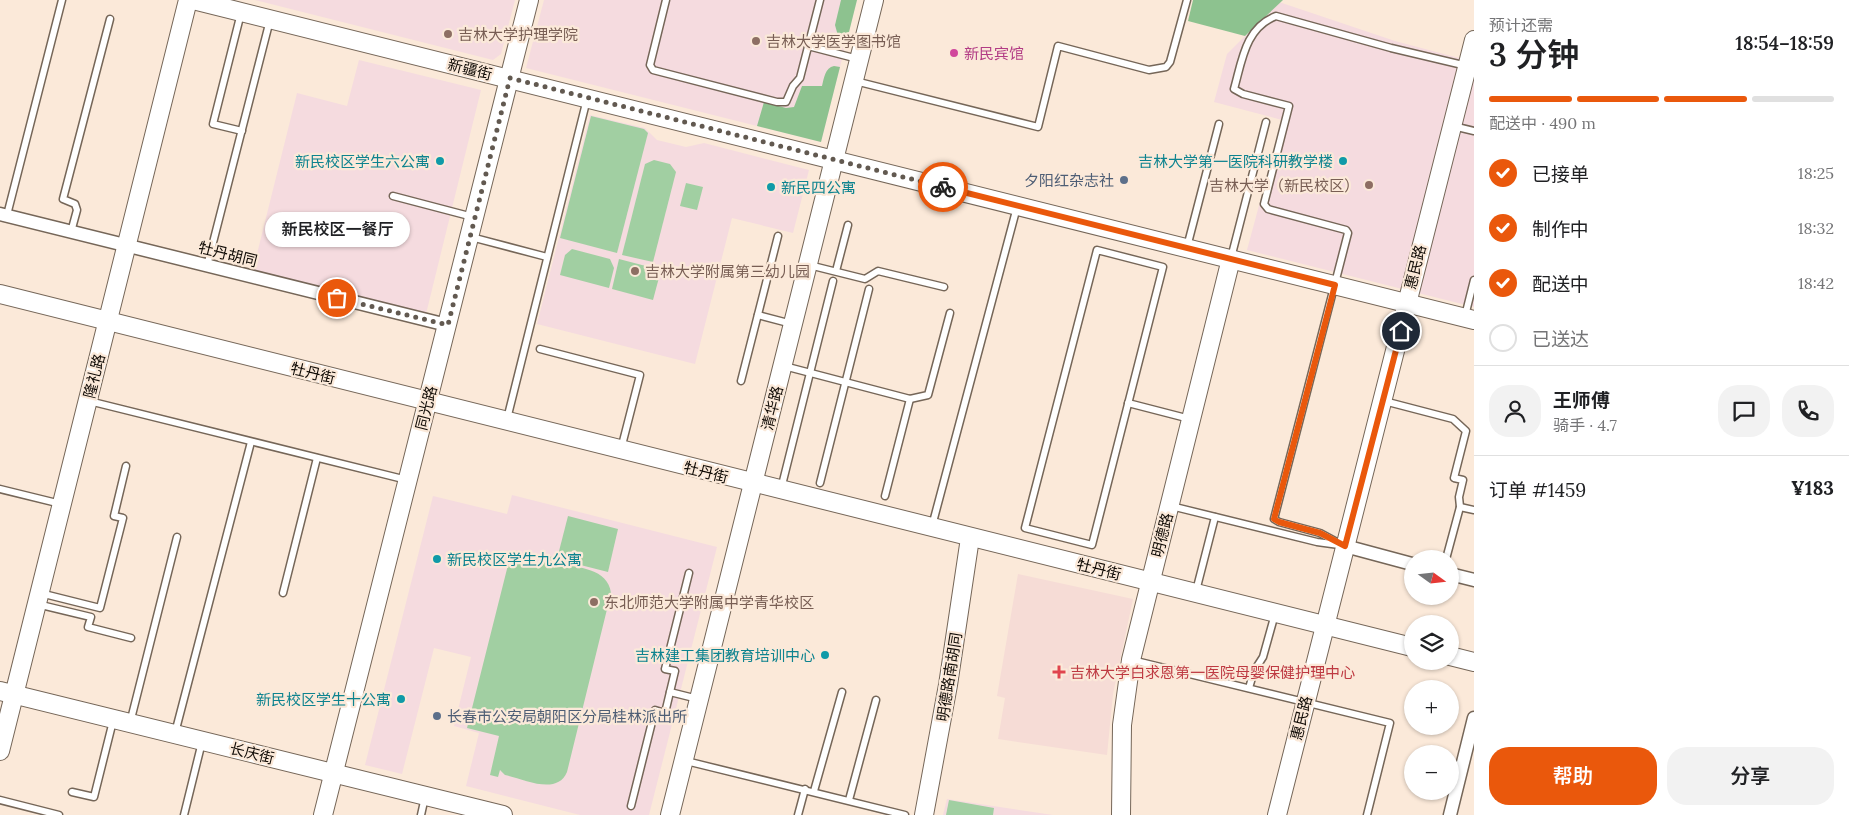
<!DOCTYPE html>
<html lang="zh">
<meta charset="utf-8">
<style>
:root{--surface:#fff;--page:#f2f2f2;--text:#202124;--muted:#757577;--line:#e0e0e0;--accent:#ea580c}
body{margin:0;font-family:Lora,"Noto Sans SC",serif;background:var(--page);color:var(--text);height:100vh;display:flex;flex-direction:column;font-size:19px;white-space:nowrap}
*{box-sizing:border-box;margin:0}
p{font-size:16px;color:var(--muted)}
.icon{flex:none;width:28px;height:28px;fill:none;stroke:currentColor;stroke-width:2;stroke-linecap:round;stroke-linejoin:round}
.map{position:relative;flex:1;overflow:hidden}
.side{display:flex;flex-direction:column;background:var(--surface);width:375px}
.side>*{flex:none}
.needle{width:32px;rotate:105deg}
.tools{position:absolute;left:1404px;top:550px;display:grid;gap:10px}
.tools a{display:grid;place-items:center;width:55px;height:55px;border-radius:50%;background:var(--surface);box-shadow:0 1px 4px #0004;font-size:25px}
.pin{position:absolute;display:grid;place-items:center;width:42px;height:42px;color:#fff;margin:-21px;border:2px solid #fff;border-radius:50%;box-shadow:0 1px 5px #0007}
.courier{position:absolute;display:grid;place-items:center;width:50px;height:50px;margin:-25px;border:4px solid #ea580c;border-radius:50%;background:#fff;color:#222;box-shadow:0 1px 6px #0007}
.bubble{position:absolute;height:35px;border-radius:18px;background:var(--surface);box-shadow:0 1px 4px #0004;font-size:16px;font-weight:600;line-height:35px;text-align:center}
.overview em{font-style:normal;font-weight:600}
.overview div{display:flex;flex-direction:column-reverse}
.overview{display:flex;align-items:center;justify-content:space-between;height:85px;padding:0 15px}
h1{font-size:32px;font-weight:600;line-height:38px}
.bar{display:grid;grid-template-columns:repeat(4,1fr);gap:8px 5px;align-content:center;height:60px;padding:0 15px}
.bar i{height:6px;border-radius:4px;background:var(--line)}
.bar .on{background:var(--accent)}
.bar p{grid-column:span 4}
.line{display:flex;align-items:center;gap:12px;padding:0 15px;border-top:1px solid var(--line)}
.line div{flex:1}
.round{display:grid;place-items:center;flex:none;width:52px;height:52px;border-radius:20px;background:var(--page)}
ol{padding:0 15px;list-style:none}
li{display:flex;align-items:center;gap:15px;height:55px}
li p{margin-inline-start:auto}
li .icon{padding:5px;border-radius:50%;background:var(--accent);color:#fff;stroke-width:4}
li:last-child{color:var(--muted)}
li i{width:28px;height:28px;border:2px solid var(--line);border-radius:50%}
.button{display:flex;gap:10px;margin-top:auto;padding:10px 15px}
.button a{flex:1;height:58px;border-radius:20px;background:var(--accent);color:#fff;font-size:20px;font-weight:600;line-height:58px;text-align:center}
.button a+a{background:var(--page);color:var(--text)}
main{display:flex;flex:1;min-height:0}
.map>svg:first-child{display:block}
.education{fill:#f5dbdf}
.medical{fill:#f6dcd6}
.green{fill:#a1cfa2}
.forest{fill:#8dc28f}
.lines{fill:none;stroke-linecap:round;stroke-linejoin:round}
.lane-casing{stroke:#756658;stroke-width:9}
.street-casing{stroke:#756658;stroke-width:15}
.secondary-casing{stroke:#756658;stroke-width:20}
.lane{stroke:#fff;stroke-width:6}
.street{stroke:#fff;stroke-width:12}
.secondary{stroke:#fff;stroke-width:18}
.done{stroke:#625950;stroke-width:5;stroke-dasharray:0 9}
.route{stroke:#ea580c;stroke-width:6}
.education-dot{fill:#8d6e63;stroke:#fbe9d9;stroke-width:2}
.hotel-dot{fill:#d1479c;stroke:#fbe9d9;stroke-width:2}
.culture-dot{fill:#0f9aa8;stroke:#fbe9d9;stroke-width:2}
.service-dot{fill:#5c6f8a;stroke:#fbe9d9;stroke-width:2}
.health-dot{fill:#e0444e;stroke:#fbe9d9;stroke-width:2}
.labels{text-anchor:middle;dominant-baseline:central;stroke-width:4.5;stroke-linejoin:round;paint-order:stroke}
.education-label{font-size:15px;fill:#785e54;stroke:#fbe9d9;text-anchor:start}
.hotel-label{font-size:15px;fill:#b23c85;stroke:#fbe9d9;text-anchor:start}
.street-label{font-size:15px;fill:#100b06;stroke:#fbe9d9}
.culture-label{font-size:15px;fill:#0d838f;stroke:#fbe9d9;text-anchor:end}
.service-label{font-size:15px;fill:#4e5e75;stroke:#fbe9d9;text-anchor:end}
.health-label{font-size:15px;fill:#be3a42;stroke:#fbe9d9;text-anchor:start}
</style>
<main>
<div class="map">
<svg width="1474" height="815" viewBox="0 0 1474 815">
<rect width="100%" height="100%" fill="#fbe9d9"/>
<g class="education">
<path d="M255,0H515L501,54L493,60Z"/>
<path d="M544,0H857L821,142L526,68Z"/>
<path d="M1279,2L1395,41L1474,62V307L1247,250L1282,120L1214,102L1227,54Z"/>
<path d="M359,60L481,90L426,314L253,270L297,93L347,106Z"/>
<path d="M590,115L645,128L657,140L686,147L704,143L809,170L793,233L732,218L695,364L537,324Z"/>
<path d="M512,495L717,547L649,815H580L466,786L479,733L454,726L471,657L434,648L402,774L365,765L433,496L507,514Z"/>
<path d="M947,799L1053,815H943Z"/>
</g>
<path class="medical" d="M1018,574L1133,599L1113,694L1107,755L998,739L1005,698L997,696Z"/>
<g class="green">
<path d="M591,116L644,129L648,133L617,253L560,238Z"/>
<path d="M654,160L670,164L676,172L653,262L622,255L645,164Z"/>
<path d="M686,183L703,187L697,210L680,206Z"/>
<path d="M572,249L610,259L614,268L609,288L560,275L565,255Z"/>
<path d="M619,259L661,270L653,300L612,289Z"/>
<path d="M568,516L618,529L608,572L557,559Z"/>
<path d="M544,555L552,557L551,565L558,563C578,568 608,568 611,593L567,772C557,796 524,779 505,775L500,770L498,777L490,775L499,736L467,728L510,557L542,565Z"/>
<path d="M949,800L994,808L993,815H946Z"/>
</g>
<g class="forest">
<path d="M841,0H857L846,44L840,43L835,25Z"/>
<path d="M1193,0H1283L1245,36L1188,21Z"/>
<path d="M834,66L840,67L821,142L757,126L764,102L786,108L794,107L802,86H822C824,78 825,68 834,66Z"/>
</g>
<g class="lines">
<g class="lane-casing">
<g id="lane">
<path d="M666,0L650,65L653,70L777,102H786L793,86L800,78L820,0"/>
<path d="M241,13L213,124L242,131"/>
<path d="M808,46L858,59"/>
<path d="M855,81L1038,127L1058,46L1149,70L1166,67L1170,62L1187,0"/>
<path d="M1453,126L1474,131"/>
<path d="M393,196L473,217"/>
<path d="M7,215L62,0"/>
<path d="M71,232L77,210L75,204L63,199L110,19"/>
<path d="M471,237L547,257"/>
<path d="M1187,247L1219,124"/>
<path d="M1097,250L1163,267L1092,545L1025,528Z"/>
<path d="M1231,258L1266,122"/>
<path d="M809,265L865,279L878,271L944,287"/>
<path d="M207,266L270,20"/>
<path d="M836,271L848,225"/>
<path d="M758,315L792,324"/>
<path d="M1465,316L1474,280"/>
<path d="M540,349L640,375L621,449"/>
<path d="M784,366L910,399L928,395L950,313"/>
<path d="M741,381L778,236"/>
<path d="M89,401L407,480"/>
<path d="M1384,401L1453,419L1466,431L1454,478L1463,480L1459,497L1460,507L1446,559"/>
<path d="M1128,403L1190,419"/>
<path d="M507,419L587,99"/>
<path d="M820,483L869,289"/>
<path d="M0,489L61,504"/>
<path d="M781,489L833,281"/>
<path d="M885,496L910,399"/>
<path d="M1171,506L1317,542L1339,545"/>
<path d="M1460,507L1474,510"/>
<path d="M932,526L1017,207"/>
<path d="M1344,546L1320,533L1279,522L1274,519L1348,233L1346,230L1268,209L1264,204L1289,106L1243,94L1234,89C1242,61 1245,28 1276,16L1391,48L1467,66"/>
<path d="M1196,591L1215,517"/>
<path d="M40,593L100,608L123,518L114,516L126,466"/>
<path d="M283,593L317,458"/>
<path d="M37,604L91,617L88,627L131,638"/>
<path d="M1132,660L1390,723L1367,815"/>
<path d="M1249,688L1254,671L1263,657L1275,614"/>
<path d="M670,692L698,699"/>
<path d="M130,723L177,537"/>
<path d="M175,733L251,442"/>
<path d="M686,761L905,815"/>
<path d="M814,791L842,692"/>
<path d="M72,792L94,797L113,721"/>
<path d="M0,800L59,815"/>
<path d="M849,800L876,700"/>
<path d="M631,806L655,710L665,713L675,671L665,669L689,573"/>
<path d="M184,815L202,742"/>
<path d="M421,815L425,797"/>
<path d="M798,815L805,789"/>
</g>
</g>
<g class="street-casing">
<g id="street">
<path d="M0,214L447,325"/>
<path d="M1345,546L1412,564"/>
<path d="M1450,574L1474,580"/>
<path d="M1450,815L1474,718"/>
</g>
</g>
<g class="secondary-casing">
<g id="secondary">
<path d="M193,0L1474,320"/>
<path d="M0,294L1412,647"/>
<path d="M1450,656L1474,662"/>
<path d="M0,691L503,815"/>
<path d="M0,751L188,0"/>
<path d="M323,815L529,0"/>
<path d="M670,815L874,0"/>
<path d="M924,815L948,685L970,538"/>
<path d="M1121,815L1122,725L1131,660L1231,259"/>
<path d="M1277,815L1474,40"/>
</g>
</g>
<use href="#lane" class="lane"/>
<use href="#street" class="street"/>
<use href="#secondary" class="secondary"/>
</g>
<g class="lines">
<path class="done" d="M337,298L448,325L510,78L943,187"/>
<path class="route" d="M943,187L1335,285L1274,519L1279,522L1320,533L1345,546L1401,331"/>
</g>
<g class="education-dot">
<circle cx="448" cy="34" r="5"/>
<circle cx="756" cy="41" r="5"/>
<circle cx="1369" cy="185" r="5"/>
<circle cx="635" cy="271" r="5"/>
<circle cx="594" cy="602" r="5"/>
</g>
<circle class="hotel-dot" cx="954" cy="53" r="5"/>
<g class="culture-dot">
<circle cx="440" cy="161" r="5"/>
<circle cx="1343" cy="161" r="5"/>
<circle cx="771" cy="187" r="5"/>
<circle cx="437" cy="559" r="5"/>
<circle cx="825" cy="655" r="5"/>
<circle cx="401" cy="699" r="5"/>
</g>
<g class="service-dot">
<circle cx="1124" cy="180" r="5"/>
<circle cx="437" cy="716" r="5"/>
</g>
<path class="health-dot" d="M1056.5 664.5h5v5h5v5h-5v5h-5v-5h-5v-5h5z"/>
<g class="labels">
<g class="education-label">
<text x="458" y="34">吉林大学护理学院</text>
<text x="766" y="41">吉林大学医学图书馆</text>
<text x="1359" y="185" text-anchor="end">吉林大学（新民校区）</text>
<text x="645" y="271">吉林大学附属第三幼儿园</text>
<text x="604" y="602">东北师范大学附属中学青华校区</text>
</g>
<g class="hotel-label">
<text x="964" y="53">新民宾馆</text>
</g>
<g class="street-label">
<text transform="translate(470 69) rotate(14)">新疆街</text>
<text transform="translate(228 254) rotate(14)">牡丹胡同</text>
<text transform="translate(1415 267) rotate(-76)">惠民路</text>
<text transform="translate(313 373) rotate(14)">牡丹街</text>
<text transform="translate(94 376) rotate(-76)">隆礼路</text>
<text transform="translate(426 408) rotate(-76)">同光路</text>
<text transform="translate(772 408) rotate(-76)">清华路</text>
<text transform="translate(706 472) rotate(14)">牡丹街</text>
<text transform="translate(1162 535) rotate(-76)">明德路</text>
<text transform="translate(1099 569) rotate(14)">牡丹街</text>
<text transform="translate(949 677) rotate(-81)">明德路南胡同</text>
<text transform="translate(1301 718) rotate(-76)">惠民路</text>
<text transform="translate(252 753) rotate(14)">长庆街</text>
</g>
<g class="culture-label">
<text x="430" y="161">新民校区学生六公寓</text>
<text x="1333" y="161">吉林大学第一医院科研教学楼</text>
<text x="781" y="187" text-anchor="start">新民四公寓</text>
<text x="447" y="559" text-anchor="start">新民校区学生九公寓</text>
<text x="815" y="655">吉林建工集团教育培训中心</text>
<text x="391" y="699">新民校区学生十公寓</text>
</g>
<g class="service-label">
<text x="1114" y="180">夕阳红杂志社</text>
<text x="447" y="716" text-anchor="start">长春市公安局朝阳区分局桂林派出所</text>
</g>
<g class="health-label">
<text x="1070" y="672">吉林大学白求恩第一医院母婴保健护理中心</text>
</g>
</g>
</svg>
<div class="tools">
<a><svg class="needle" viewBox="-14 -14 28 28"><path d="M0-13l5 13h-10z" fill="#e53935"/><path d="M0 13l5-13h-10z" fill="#757577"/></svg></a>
<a><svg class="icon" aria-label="layers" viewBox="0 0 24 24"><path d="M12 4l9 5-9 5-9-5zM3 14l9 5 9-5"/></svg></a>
<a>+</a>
<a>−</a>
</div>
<div class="pin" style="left:337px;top:298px;background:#ea580c"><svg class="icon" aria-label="bag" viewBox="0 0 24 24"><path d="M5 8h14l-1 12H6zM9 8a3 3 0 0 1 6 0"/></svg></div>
<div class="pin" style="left:1401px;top:331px;background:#1f2937"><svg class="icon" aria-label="home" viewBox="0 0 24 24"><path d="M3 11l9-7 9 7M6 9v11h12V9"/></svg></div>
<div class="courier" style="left:943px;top:187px"><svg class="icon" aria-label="bike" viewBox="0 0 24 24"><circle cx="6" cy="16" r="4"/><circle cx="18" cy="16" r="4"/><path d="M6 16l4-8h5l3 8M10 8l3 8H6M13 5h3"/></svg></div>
<div class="bubble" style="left:265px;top:212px;width:145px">新民校区一餐厅</div>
</div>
<section class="side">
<div class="overview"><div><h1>3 分钟</h1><p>预计还需</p></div><em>18:54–18:59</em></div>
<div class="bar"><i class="on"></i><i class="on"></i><i class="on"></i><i></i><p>配送中 · 490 m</p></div>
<ol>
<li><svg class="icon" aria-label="check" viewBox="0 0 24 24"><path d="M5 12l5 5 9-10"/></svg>已接单<p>18:25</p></li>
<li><svg class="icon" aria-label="check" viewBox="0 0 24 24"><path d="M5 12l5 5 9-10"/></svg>制作中<p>18:32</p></li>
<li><svg class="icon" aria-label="check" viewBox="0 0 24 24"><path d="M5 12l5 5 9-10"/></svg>配送中<p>18:42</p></li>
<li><i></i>已送达</li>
</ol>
<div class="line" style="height:90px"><a class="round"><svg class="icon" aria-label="person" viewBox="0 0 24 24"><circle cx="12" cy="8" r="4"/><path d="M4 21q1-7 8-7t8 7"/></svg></a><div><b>王师傅</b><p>骑手 · 4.7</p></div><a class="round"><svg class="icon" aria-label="chat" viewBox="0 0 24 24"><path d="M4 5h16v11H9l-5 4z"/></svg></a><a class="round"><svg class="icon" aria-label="phone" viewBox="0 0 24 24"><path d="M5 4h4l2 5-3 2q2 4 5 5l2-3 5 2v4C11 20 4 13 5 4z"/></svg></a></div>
<div class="line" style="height:65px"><div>订单 #1459</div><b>¥183</b></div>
<div class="button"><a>帮助</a><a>分享</a></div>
</section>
</main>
